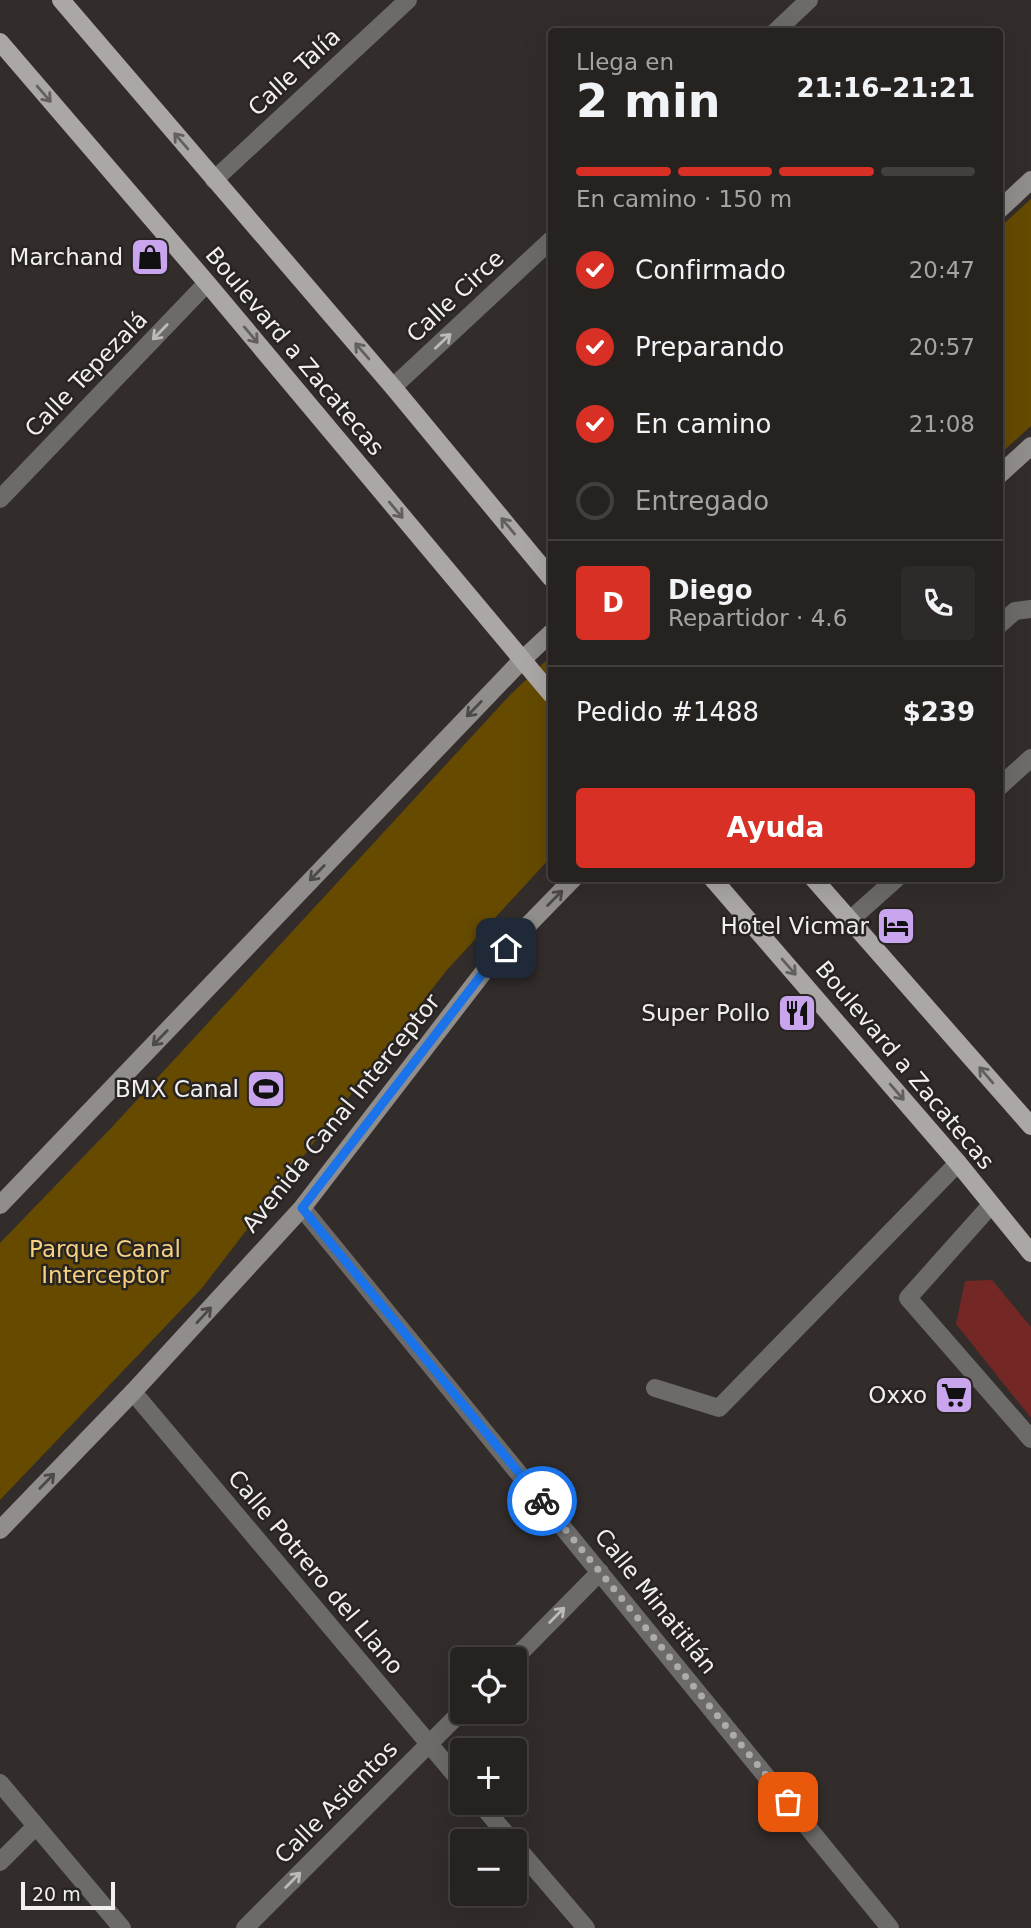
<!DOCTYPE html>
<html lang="es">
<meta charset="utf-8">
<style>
:root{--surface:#262220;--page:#2e2a29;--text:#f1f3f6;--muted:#a4a4a5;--line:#423f3e;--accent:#d93025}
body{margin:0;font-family:"DejaVu Sans",sans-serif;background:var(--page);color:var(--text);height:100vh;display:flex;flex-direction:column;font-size:26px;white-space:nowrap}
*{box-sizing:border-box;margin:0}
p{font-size:23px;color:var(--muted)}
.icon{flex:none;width:38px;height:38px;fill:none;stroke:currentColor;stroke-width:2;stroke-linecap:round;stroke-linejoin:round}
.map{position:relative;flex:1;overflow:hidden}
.details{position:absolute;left:548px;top:28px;width:455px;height:854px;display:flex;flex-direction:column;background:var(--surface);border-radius:7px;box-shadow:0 7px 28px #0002,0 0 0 2px var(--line)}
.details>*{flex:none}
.fabs{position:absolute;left:450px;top:1647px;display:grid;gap:14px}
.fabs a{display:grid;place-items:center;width:77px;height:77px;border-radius:7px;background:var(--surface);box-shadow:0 7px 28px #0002,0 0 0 2px var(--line);font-size:35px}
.scale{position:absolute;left:21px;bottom:18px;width:94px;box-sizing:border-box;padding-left:7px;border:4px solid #f2efee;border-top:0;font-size:19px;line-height:24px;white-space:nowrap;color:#f2efee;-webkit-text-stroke:5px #282422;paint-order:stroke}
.pin{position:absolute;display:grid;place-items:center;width:60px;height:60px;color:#fff;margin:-30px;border-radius:14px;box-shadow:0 4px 10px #0006}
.courier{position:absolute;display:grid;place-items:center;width:70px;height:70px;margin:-35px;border:5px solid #1a73e8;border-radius:50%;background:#fff;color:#222;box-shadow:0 2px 9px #0007}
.overview em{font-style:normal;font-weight:700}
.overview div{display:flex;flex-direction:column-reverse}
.overview{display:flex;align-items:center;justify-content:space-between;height:119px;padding:0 28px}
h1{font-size:46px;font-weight:700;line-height:52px}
.bar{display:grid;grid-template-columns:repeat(4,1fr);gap:10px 7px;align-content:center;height:84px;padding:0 28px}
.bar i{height:9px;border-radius:5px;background:var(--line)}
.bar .active{background:var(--accent)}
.bar p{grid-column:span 4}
.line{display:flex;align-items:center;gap:18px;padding:0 28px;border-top:2px solid var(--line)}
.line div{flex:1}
.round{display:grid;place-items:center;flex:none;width:74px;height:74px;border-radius:7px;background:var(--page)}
ol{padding:0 28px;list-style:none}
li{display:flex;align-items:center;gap:21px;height:77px}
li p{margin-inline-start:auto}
li .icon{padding:7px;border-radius:50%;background:var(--accent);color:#fff;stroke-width:4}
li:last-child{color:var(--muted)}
li i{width:38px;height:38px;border:4px solid var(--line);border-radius:50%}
.cta{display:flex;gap:14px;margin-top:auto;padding:14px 28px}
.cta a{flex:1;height:80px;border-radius:7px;background:var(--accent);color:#fff;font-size:28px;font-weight:700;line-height:80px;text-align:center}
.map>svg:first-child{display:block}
.green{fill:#654a00}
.building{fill:#732825}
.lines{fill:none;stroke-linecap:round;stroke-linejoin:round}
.lane{stroke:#6d6b69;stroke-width:18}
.street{stroke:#6d6b69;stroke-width:18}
.secondary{stroke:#908d8a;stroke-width:18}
.primary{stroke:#aaa7a4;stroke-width:18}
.oneway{stroke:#625f5c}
.oneway2{stroke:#bdbab9}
.oneway3{stroke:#4c4946}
.done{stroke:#afabaa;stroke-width:7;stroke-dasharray:0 12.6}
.route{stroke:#1a73e8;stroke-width:9}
.labels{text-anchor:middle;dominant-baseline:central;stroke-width:5;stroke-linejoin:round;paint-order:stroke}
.street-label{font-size:23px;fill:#f2efee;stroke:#282422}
.poi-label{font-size:23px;fill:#f2efee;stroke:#282422;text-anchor:end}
.park-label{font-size:23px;fill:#f7d180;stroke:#282422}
</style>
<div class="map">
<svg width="1031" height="1928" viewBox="0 0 1031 1928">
<rect width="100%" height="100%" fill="#322d2b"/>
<g class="green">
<path d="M1031,199V426L999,455V228Z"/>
<path d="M551,656V857L446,971L202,1288L0,1500V1243L113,1126L510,695Z"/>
</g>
<path class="building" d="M992,1280L1031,1327V1418L956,1324L965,1281Z"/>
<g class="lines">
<g class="lane">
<path d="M999,625L1015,611L1031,609"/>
<path d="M999,787L1031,758"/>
<path d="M850,920L897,878"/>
<path d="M991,1205L908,1298L1031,1439"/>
<path d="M655,1388L719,1408L958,1163"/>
</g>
<g class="street">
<path d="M775,32L809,0"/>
<path d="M214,180L408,0"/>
<path d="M393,387L551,240"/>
<path d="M0,499L207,283"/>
<path d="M302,1208L890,1928"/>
<path d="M133,1392L462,1783"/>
<path d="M514,1659L600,1572"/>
<path d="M0,1783L122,1928"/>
<path d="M479,1802L512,1841"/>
<path d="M514,1844L586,1928"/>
<path d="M0,1862L36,1826"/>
<path d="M245,1928L462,1711"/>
</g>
<g class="secondary">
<path d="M999,210L1031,180"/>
<path d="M999,475L1031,446"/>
<path d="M0,1205L522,660L551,633"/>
<path d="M0,1530L133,1392L302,1208L489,965L574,878"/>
</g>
<g class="primary">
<path d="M61,0L393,387L551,578"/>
<path d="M0,42L207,283L551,694"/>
<path d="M712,878L958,1163L1031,1253"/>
<path d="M813,878L1031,1126"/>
</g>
</g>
<defs><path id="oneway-shaft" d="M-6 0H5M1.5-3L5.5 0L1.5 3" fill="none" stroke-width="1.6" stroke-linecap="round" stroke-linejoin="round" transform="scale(1.75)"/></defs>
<g class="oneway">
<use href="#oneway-shaft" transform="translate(44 94) rotate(49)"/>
<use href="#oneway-shaft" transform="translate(181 141) rotate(-131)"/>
<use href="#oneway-shaft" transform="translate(251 335) rotate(50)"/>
<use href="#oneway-shaft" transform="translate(362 351) rotate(-131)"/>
<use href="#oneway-shaft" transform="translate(396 510) rotate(50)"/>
<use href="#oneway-shaft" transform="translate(508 526) rotate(-130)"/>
<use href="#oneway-shaft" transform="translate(789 967) rotate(49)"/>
<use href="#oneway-shaft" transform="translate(986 1075) rotate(-131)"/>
<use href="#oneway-shaft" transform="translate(897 1092) rotate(49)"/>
</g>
<g class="oneway2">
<use href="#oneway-shaft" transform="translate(160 332) rotate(134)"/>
<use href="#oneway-shaft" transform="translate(443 341) rotate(-43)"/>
<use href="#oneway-shaft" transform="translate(557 1615) rotate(-45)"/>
<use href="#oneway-shaft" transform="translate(293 1880) rotate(-45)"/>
</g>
<g class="oneway3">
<use href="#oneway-shaft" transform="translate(474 709) rotate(134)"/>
<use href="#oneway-shaft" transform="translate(317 873) rotate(134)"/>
<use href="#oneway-shaft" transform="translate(555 898) rotate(-45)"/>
<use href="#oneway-shaft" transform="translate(160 1038) rotate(134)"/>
<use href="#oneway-shaft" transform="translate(204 1315) rotate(-47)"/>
<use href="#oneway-shaft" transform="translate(47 1481) rotate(-46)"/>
</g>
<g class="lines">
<path class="done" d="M542,1501L788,1802"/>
<path class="route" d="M506,948L489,965L302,1208L542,1501"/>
</g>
<defs>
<g id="shop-square" transform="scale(2.0125)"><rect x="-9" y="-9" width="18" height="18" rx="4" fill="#c9a5ee" stroke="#282422"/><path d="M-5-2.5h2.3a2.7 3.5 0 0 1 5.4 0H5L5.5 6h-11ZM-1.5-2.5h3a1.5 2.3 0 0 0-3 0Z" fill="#111"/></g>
<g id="hotel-square" transform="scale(2.0125)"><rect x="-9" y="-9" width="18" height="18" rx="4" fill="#c9a5ee" stroke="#282422"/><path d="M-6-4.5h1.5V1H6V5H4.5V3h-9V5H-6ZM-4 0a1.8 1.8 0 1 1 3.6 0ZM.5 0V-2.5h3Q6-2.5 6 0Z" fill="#111"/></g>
<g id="restaurant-square" transform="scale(2.0125)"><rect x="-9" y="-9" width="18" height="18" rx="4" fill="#c9a5ee" stroke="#282422"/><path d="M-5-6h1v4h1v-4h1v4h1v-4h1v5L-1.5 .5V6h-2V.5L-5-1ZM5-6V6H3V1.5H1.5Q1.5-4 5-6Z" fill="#111"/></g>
<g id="stadium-square" transform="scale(2.0125)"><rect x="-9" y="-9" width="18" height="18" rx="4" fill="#c9a5ee" stroke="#282422"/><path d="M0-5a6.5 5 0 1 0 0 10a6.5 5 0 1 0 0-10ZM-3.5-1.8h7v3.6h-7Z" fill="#111"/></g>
<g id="supermarket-square" transform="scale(2.0125)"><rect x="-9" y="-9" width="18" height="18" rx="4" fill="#c9a5ee" stroke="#282422"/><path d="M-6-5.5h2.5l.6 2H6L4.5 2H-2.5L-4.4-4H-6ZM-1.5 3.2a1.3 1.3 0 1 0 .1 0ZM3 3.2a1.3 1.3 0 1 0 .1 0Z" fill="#111"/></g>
</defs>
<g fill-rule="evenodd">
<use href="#shop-square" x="150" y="257"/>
<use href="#hotel-square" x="896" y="926"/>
<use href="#restaurant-square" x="797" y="1013"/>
<use href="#stadium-square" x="266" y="1089"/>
<use href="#supermarket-square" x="954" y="1395"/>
</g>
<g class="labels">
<g class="street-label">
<text transform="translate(294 72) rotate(-43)">Calle Talía</text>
<text transform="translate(455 296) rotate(-43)">Calle Circe</text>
<text transform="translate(295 351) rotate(50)">Boulevard a Zacatecas</text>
<text transform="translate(86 374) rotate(-46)">Calle Tepezalá</text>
<text transform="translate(905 1065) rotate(50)">Boulevard a Zacatecas</text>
<text transform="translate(341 1113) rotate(-51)">Avenida Canal Interceptor</text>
<text transform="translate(316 1572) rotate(50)">Calle Potrero del Llano</text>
<text transform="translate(656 1601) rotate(51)">Calle Minatitlán</text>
<text transform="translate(336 1802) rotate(-45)">Calle Asientos</text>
</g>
<g class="poi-label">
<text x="123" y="257">Marchand</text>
<text x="869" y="926">Hotel Vicmar</text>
<text x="770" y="1013">Super Pollo</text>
<text x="239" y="1089">BMX Canal</text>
<text x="927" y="1395">Oxxo</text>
</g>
<g class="park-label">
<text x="105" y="1249">Parque Canal<tspan x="105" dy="26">Interceptor</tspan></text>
</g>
</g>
</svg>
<div class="fabs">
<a><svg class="icon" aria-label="locate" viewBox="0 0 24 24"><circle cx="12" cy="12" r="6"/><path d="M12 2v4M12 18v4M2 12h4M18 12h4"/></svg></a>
<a>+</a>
<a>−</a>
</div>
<div class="scale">20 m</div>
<div class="pin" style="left:788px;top:1802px;background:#ea580c"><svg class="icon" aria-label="bag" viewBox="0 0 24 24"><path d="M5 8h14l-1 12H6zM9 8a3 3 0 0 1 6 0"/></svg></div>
<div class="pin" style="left:506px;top:948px;background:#1f2937"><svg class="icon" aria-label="home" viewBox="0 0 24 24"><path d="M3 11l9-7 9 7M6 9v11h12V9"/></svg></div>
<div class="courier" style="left:542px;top:1501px"><svg class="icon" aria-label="bike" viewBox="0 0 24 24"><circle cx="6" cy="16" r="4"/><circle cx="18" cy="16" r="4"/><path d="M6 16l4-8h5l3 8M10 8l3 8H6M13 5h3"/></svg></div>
<section class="details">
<div class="overview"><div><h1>2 min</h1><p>Llega en</p></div><em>21:16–21:21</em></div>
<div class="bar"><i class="active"></i><i class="active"></i><i class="active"></i><i></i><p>En camino · 150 m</p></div>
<ol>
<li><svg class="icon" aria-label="check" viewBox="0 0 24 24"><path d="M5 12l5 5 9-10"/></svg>Confirmado<p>20:47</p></li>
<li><svg class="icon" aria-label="check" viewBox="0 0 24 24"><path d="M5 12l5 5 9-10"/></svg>Preparando<p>20:57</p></li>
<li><svg class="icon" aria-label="check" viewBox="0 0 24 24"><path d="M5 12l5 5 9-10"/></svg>En camino<p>21:08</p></li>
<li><i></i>Entregado</li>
</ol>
<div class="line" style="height:126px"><b class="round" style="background:var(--accent);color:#fff">D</b><div><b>Diego</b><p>Repartidor · 4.6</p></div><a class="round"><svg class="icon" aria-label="phone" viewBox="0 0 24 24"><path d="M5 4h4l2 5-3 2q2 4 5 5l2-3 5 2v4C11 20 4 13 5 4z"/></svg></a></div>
<div class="line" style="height:91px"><div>Pedido #1488</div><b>$239</b></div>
<div class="cta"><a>Ayuda</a></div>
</section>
</div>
